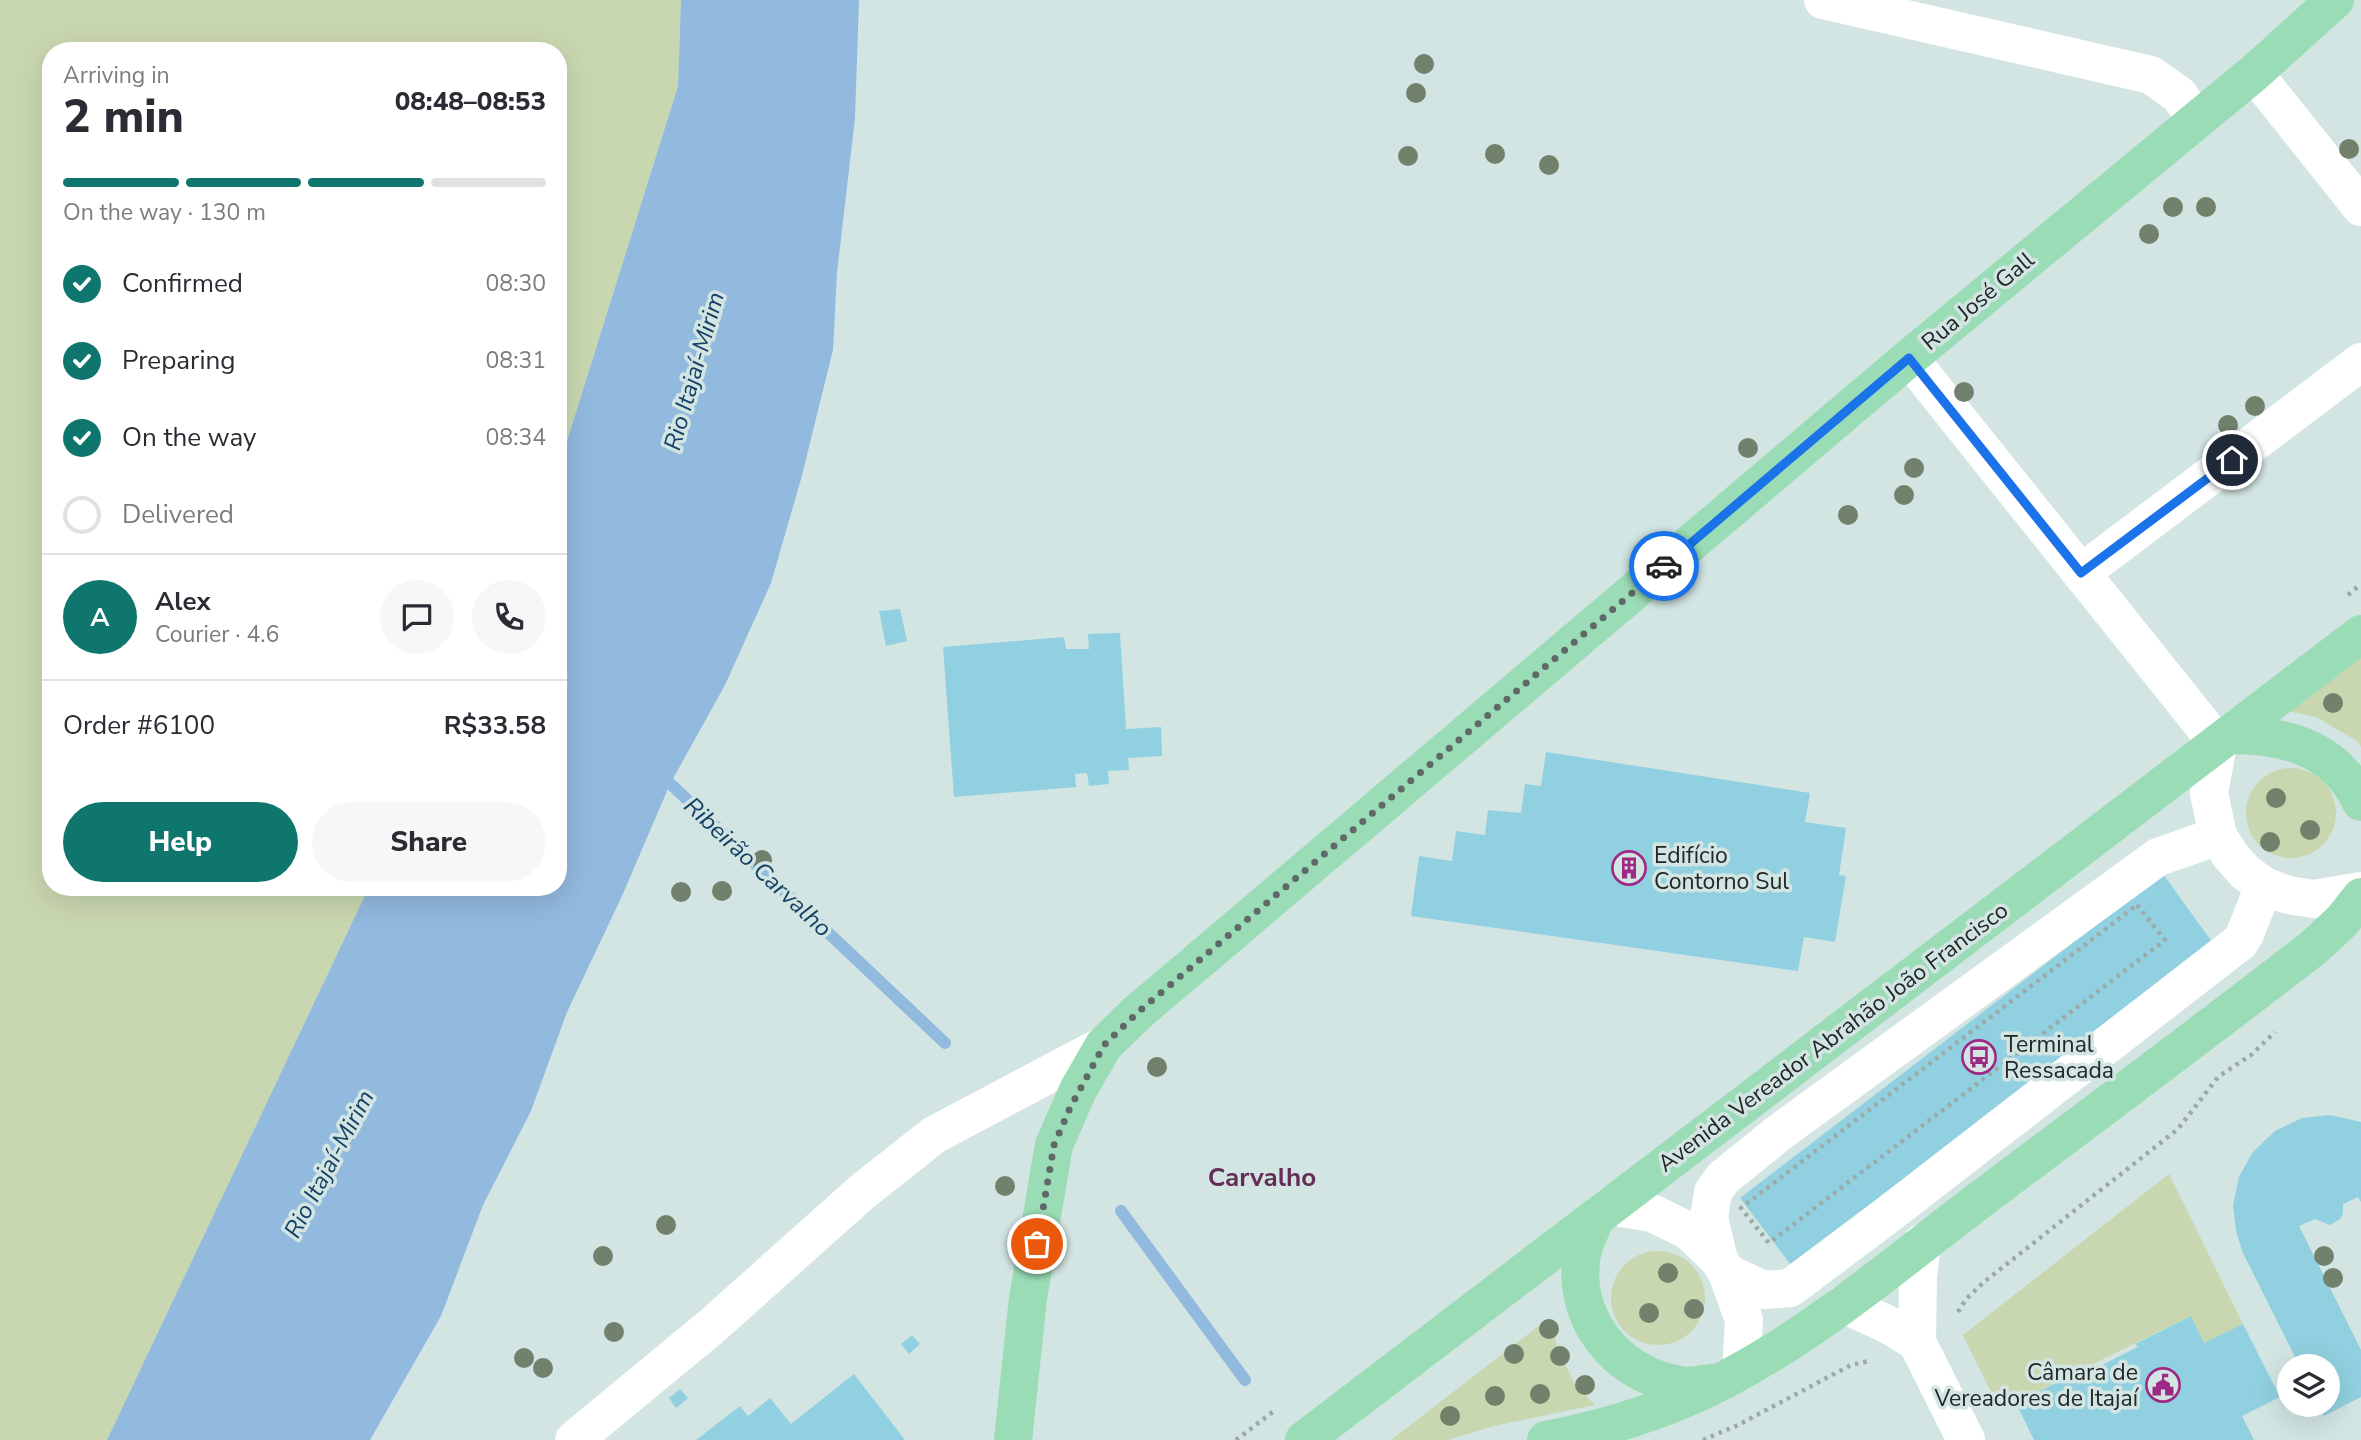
<!DOCTYPE html>
<meta charset="utf-8">
<style>
:root{--surface:#fff;--page:#f7f7f7;--text:#2b2b33;--muted:#7c7c81;--line:#e1e1e2;--accent:#0f766e}
body{margin:0;font-family:"Nunito Sans",sans-serif;background:var(--page);color:var(--text);height:100vh;display:flex;flex-direction:column;font-size:26px;white-space:nowrap}
*{box-sizing:border-box;margin:0}
p{font-size:23px;color:var(--muted)}
.icon{flex:none;width:38px;height:38px;fill:none;stroke:currentColor;stroke-width:2;stroke-linecap:round;stroke-linejoin:round}
.map{position:relative;flex:1;overflow:hidden}
.panel{position:absolute;left:42px;top:42px;width:525px;height:854px;display:flex;flex-direction:column;background:var(--surface);border-radius:28px;box-shadow:0 7px 28px #0002}
.panel>*{flex:none}
.buttons{position:absolute;left:2277px;top:1354px;display:grid;gap:14px}
.buttons a{display:grid;place-items:center;width:63px;height:63px;border-radius:50%;background:var(--surface);box-shadow:0 7px 28px #0002;font-size:35px}
.pin{position:absolute;display:grid;place-items:center;width:60px;height:60px;color:#fff;margin:-30px;border:4px solid #fff;border-radius:50%;box-shadow:0 2px 7px #0007}
.courier{position:absolute;display:grid;place-items:center;width:70px;height:70px;margin:-35px;border:5px solid #1a73e8;border-radius:50%;background:#fff;color:#222;box-shadow:0 2px 9px #0007}
.overview em{font-style:normal;font-weight:800}
.overview div{display:flex;flex-direction:column-reverse}
.overview{display:flex;align-items:center;justify-content:space-between;height:119px;padding:0 21px}
h1{font-size:46px;font-weight:800;line-height:52px}
.bar{display:grid;grid-template-columns:repeat(4,1fr);gap:10px 7px;align-content:center;height:84px;padding:0 21px}
.bar i{height:9px;border-radius:5px;background:var(--line)}
.bar .current{background:var(--accent)}
.bar p{grid-column:span 4}
.line{display:flex;align-items:center;gap:18px;padding:0 21px;border-top:2px solid var(--line)}
.line div{flex:1}
.round{display:grid;place-items:center;flex:none;width:74px;height:74px;border-radius:37px;background:var(--page)}
ol{padding:0 21px;list-style:none}
li{display:flex;align-items:center;gap:21px;height:77px}
li p{margin-inline-start:auto}
li .icon{padding:7px;border-radius:50%;background:var(--accent);color:#fff;stroke-width:4}
li:last-child{color:var(--muted)}
li i{width:38px;height:38px;border:4px solid var(--line);border-radius:50%}
.action{display:flex;gap:14px;margin-top:auto;padding:14px 21px}
.action a{flex:1;height:80px;border-radius:42px;background:var(--accent);color:#fff;font-size:28px;font-weight:800;line-height:80px;text-align:center}
.action a+a{background:var(--page);color:var(--text)}
.map>svg:first-child{display:block}
.green{fill:#c9d7b0}
.water{fill:#92b9de}
.lines{fill:none;stroke-linecap:round;stroke-linejoin:round}
.stream{stroke:#92b9de;stroke-width:12}
.building{fill:#91d0e0}
.path{stroke:#9baaa7;stroke-width:4.5;stroke-dasharray:3.5 5;stroke-linecap:butt}
.minor{stroke:#fff;stroke-width:38}
.major{stroke:#9adcb5;stroke-width:38}
.tree{fill:#72816b}
.done{stroke:#5f6a68;stroke-width:7;stroke-dasharray:0 12.6}
.route{stroke:#1a73e8;stroke-width:9}
.labels{text-anchor:middle;dominant-baseline:central;stroke-width:7;stroke-linejoin:round;paint-order:stroke}
.street-label{font-size:23px;fill:#212827;stroke:#d2e5e2}
.poi-label{font-size:23px;fill:#212827;stroke:#d2e5e2;text-anchor:start}
.water-label{font-size:24px;font-style:italic;fill:#144165;stroke:#d2e5e2}
.quarter-label{font-size:26px;font-weight:bold;fill:#652c56;stroke:#d2e5e2}
</style>
<div class="map">
<svg width="2361" height="1440" viewBox="0 0 2361 1440">
<rect width="100%" height="100%" fill="#d2e5e2"/>
<g class="green">
<path d="M0,0H681L678,86L558,470V51H51V887H369L107,1440H0Z"/>
<path d="M2361,652V747L2357,741L2316,717L2284,710Z"/>
<circle cx="2291" cy="813" r="45"/>
<path d="M2169,1174L2243,1324L2204,1343L2190,1316L2000,1410L1963,1335Z"/>
<circle cx="1658" cy="1298" r="47"/>
<path d="M1549,1318L1559,1352L1575,1385L1595,1405L1494,1426L1448,1440H1391Z"/>
</g>
<path class="water" d="M681,0H859L855,118L837,273L833,350L801,479L771,583L725,685L670,784L622,896L567,1012L531,1111L483,1205L441,1316L370,1440H107L369,887H558V470L678,86Z"/>
<g class="lines">
<g class="stream">
<path d="M660,774L945,1043"/>
<path d="M1121,1211L1245,1380"/>
</g>
</g>
<g class="building">
<path d="M900,609L907,641L886,646L879,611Z"/>
<path d="M1120,633L1126,729L1161,727L1162,756L1128,758L1129,770L1108,771L1109,784L1089,786L1087,773L1075,774L1076,787L954,797L943,647L1064,637L1066,649H1089L1088,634Z"/>
<path d="M1546,752L1810,793L1805,822L1846,828L1839,875L1846,876L1835,942L1804,937L1798,971L1411,916L1419,856L1452,861L1456,831L1485,835L1488,810L1521,813L1525,784L1541,786Z"/>
<path d="M2163,874L2215,946L1794,1269L1740,1198Z"/>
<path d="M2330,1115L2361,1122V1202L2358,1197L2343,1204V1214L2340,1219L2330,1225L2315,1219L2299,1226L2361,1350V1397L2324,1416L2319,1405H2328V1367H2300L2243,1253L2236,1231L2233,1205L2239,1177L2252,1153L2275,1131L2302,1118Z"/>
<path d="M2191,1316L2204,1343L2243,1324L2280,1397L2242,1416L2254,1440H2034L2016,1403L2082,1370L2084,1374L2138,1347L2135,1344Z"/>
<path d="M912,1335L920,1344L909,1354L901,1344Z"/>
<path d="M854,1374L905,1440H696L740,1406L748,1416L770,1398L791,1424Z"/>
<path d="M680,1389L688,1398L676,1408L669,1398Z"/>
</g>
<g class="lines">
<g class="path">
<path d="M2348,595L2361,584"/>
<path d="M2137,905L2165,940L1769,1243L1741,1208Z"/>
<path d="M1958,1312L1966,1299L1984,1282L2178,1129L2218,1077L2251,1055L2275,1032"/>
<path d="M1236,1440L1274,1411"/>
<path d="M1703,1440L1738,1425L1851,1365L1869,1361"/>
</g>
<g class="minor">
<path d="M1823,0L2151,75L2179,95L2197,120"/>
<path d="M2254,73L2361,207"/>
<path d="M1909,358L2218,744L2209,793L2218,836L2230,855L2245,872L2264,886L2288,895L2314,899L2361,891"/>
<path d="M2081,573L2361,362"/>
<path d="M1610,1206L1652,1213L1689,1231L1719,1260L1727,1273L1744,1320L1741,1371"/>
<path d="M1922,1243L1918,1277L1917,1342L1966,1440"/>
<path d="M1719,1260L1709,1218L1713,1192L1723,1178L1780,1132L2158,857L2218,836"/>
<path d="M1727,1273L1764,1290L1790,1288L1890,1213L2240,942L2245,934L2264,886"/>
<path d="M1843,1304L1887,1324L1917,1342"/>
<path d="M574,1440L712,1326L862,1192L934,1135L1104,1045"/>
</g>
<g class="major">
<path d="M2231,735C2285,735 2336,748 2361,802"/>
<path d="M1595,1219C1591,1230 1584,1243 1582,1254C1571,1319 1617,1375 1680,1385C1690,1387 1702,1384 1712,1383"/>
<path d="M1013,1440L1028,1298L1054,1145L1078,1090L1104,1045L1137,1013L1909,358L2254,73L2335,0"/>
<path d="M1304,1440L2361,634"/>
<path d="M1546,1440C1614,1427 1679,1406 1739,1372C1830,1322 1910,1252 1993,1190C2100,1110 2207,1030 2313,948L2342,921L2361,897"/>
</g>
</g>
<g class="tree">
<circle cx="1424" cy="64" r="10"/>
<circle cx="1416" cy="93" r="10"/>
<circle cx="2349" cy="149" r="10"/>
<circle cx="1495" cy="154" r="10"/>
<circle cx="1408" cy="156" r="10"/>
<circle cx="1549" cy="165" r="10"/>
<circle cx="2173" cy="207" r="10"/>
<circle cx="2206" cy="207" r="10"/>
<circle cx="2149" cy="234" r="10"/>
<circle cx="1964" cy="392" r="10"/>
<circle cx="2255" cy="406" r="10"/>
<circle cx="2228" cy="425" r="10"/>
<circle cx="1748" cy="448" r="10"/>
<circle cx="1914" cy="468" r="10"/>
<circle cx="1904" cy="495" r="10"/>
<circle cx="1848" cy="515" r="10"/>
<circle cx="2333" cy="703" r="10"/>
<circle cx="2276" cy="798" r="10"/>
<circle cx="2310" cy="830" r="10"/>
<circle cx="2270" cy="842" r="10"/>
<circle cx="762" cy="860" r="10"/>
<circle cx="722" cy="891" r="10"/>
<circle cx="681" cy="892" r="10"/>
<circle cx="1157" cy="1067" r="10"/>
<circle cx="1005" cy="1186" r="10"/>
<circle cx="666" cy="1225" r="10"/>
<circle cx="603" cy="1256" r="10"/>
<circle cx="2324" cy="1256" r="10"/>
<circle cx="1668" cy="1273" r="10"/>
<circle cx="2333" cy="1278" r="10"/>
<circle cx="1694" cy="1309" r="10"/>
<circle cx="1649" cy="1313" r="10"/>
<circle cx="1549" cy="1329" r="10"/>
<circle cx="614" cy="1332" r="10"/>
<circle cx="1514" cy="1354" r="10"/>
<circle cx="1560" cy="1356" r="10"/>
<circle cx="524" cy="1358" r="10"/>
<circle cx="543" cy="1368" r="10"/>
<circle cx="1585" cy="1385" r="10"/>
<circle cx="1540" cy="1394" r="10"/>
<circle cx="1495" cy="1396" r="10"/>
<circle cx="1450" cy="1416" r="10"/>
</g>
<g class="lines">
<path class="done" d="M1037,1244L1054,1145L1070,1108L1104,1045L1137,1013L1664,566"/>
<path class="route" d="M1664,566L1909,358L2081,573L2232,460"/>
</g>
<defs>
<g id="building-ring" transform="scale(1.75)"><circle r="9.5" fill="#d2e5e2" stroke="#9e2984" stroke-width="1.5"/><path d="M-4-6H4V6H1V3H-1V6H-4ZM-2.5-4.3h1.7v1.8h-1.7ZM.8-4.3h1.7v1.8H.8ZM-2.5-1h1.7V.8h-1.7ZM.8-1h1.7V.8H.8Z" fill="#9e2984"/></g>
<g id="bus-ring" transform="scale(1.75)"><circle r="9.5" fill="#d2e5e2" stroke="#9e2984" stroke-width="1.5"/><path d="M-5-6H5V4H4V6H2V4H-2V6H-4V4H-5ZM-3.5-4V0h7V-4ZM-3.5 1.2v1.5H-2V1.2ZM2 1.2v1.5H3.5V1.2Z" fill="#9e2984"/></g>
<g id="civic-ring" transform="scale(1.75)"><circle r="9.5" fill="#d2e5e2" stroke="#9e2984" stroke-width="1.5"/><path d="M-.6-6.5H3V-4.5H.6V-3L4-1V1h2V6H-6V1h2V-1L-.6-3ZM-1.2 2.5V6h2.4V2.5Z" fill="#9e2984"/></g>
</defs>
<g fill-rule="evenodd">
<use href="#building-ring" x="1629" y="868"/>
<use href="#bus-ring" x="1979" y="1057"/>
<use href="#civic-ring" x="2163" y="1385"/>
</g>
<g class="labels">
<g class="street-label">
<text transform="translate(1978 301) rotate(-40)">Rua José Gall</text>
<text transform="translate(1833 1037) rotate(-37)">Avenida Vereador Abrahão João Francisco</text>
</g>
<g class="poi-label">
<text x="1654" y="855">Edifício<tspan x="1654" dy="26">Contorno Sul</tspan></text>
<text x="2004" y="1044">Terminal<tspan x="2004" dy="26">Ressacada</tspan></text>
<text x="2138" y="1372" text-anchor="end">Câmara de<tspan x="2138" dy="26">Vereadores de Itajaí</tspan></text>
</g>
<g class="water-label">
<text transform="translate(694 371) rotate(-74)">Rio Itajaí-Mirim</text>
<text transform="translate(758 867) rotate(43)">Ribeirão Carvalho</text>
<text transform="translate(329 1164) rotate(-62)">Rio Itajaí-Mirim</text>
</g>
<g class="quarter-label">
<text x="1262" y="1177">Carvalho</text>
</g>
</g>
</svg>
<div class="buttons">
<a><svg class="icon" aria-label="layers" viewBox="0 0 24 24"><path d="M12 4l9 5-9 5-9-5zM3 14l9 5 9-5"/></svg></a>
</div>
<div class="pin" style="left:1037px;top:1244px;background:#ea580c"><svg class="icon" aria-label="bag" viewBox="0 0 24 24"><path d="M5 8h14l-1 12H6zM9 8a3 3 0 0 1 6 0"/></svg></div>
<div class="pin" style="left:2232px;top:460px;background:#1f2937"><svg class="icon" aria-label="home" viewBox="0 0 24 24"><path d="M3 11l9-7 9 7M6 9v11h12V9"/></svg></div>
<div class="courier" style="left:1664px;top:566px"><svg class="icon" aria-label="car" viewBox="0 0 24 24"><path d="M5 17H2v-5l4-1 3-4h7l3 4 3 1v5h-3M9 17h6M6 11h13"/><circle cx="7" cy="17" r="2"/><circle cx="17" cy="17" r="2"/></svg></div>
<section class="panel">
<div class="overview"><div><h1>2 min</h1><p>Arriving in</p></div><em>08:48–08:53</em></div>
<div class="bar"><i class="current"></i><i class="current"></i><i class="current"></i><i></i><p>On the way · 130 m</p></div>
<ol>
<li><svg class="icon" aria-label="check" viewBox="0 0 24 24"><path d="M5 12l5 5 9-10"/></svg>Confirmed<p>08:30</p></li>
<li><svg class="icon" aria-label="check" viewBox="0 0 24 24"><path d="M5 12l5 5 9-10"/></svg>Preparing<p>08:31</p></li>
<li><svg class="icon" aria-label="check" viewBox="0 0 24 24"><path d="M5 12l5 5 9-10"/></svg>On the way<p>08:34</p></li>
<li><i></i>Delivered</li>
</ol>
<div class="line" style="height:126px"><b class="round" style="background:var(--accent);color:#fff">A</b><div><b>Alex</b><p>Courier · 4.6</p></div><a class="round"><svg class="icon" aria-label="chat" viewBox="0 0 24 24"><path d="M4 5h16v11H9l-5 4z"/></svg></a><a class="round"><svg class="icon" aria-label="phone" viewBox="0 0 24 24"><path d="M5 4h4l2 5-3 2q2 4 5 5l2-3 5 2v4C11 20 4 13 5 4z"/></svg></a></div>
<div class="line" style="height:91px"><div>Order #6100</div><b>R$33.58</b></div>
<div class="action"><a>Help</a><a>Share</a></div>
</section>
</div>
